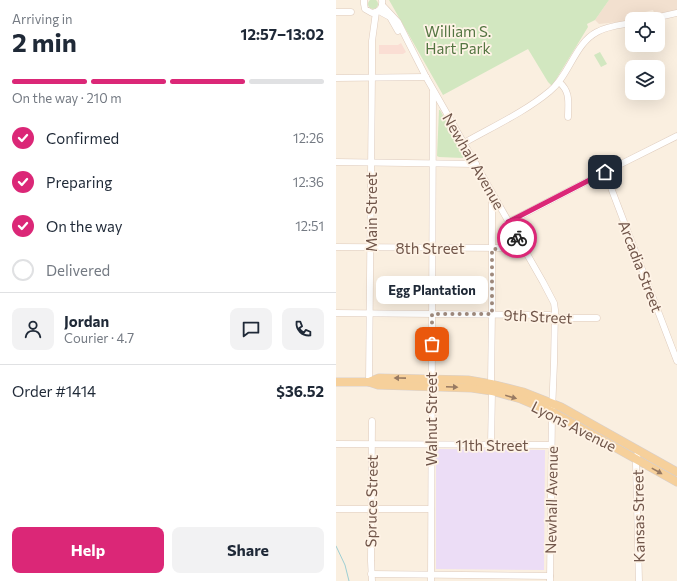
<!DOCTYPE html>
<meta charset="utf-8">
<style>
:root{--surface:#fff;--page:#f2f2f3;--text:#1f2937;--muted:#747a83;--line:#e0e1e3;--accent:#db2777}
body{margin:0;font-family:Commissioner,sans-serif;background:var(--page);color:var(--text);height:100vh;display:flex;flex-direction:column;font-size:15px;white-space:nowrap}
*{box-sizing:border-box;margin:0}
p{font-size:13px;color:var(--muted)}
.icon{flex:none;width:22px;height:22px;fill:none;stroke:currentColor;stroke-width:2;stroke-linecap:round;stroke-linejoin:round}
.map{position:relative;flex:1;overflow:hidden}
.details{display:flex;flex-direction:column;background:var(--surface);width:336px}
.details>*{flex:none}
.buttons{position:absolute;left:289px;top:12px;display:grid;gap:8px}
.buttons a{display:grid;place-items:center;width:40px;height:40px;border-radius:8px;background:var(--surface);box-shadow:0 4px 16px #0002;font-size:20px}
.pin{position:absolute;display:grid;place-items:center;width:34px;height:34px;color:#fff;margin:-17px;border-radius:8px;box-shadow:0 2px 6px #0006}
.courier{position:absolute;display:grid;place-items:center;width:40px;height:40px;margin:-20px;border:3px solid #db2777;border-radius:50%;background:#fff;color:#222;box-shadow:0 1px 5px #0007}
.bubble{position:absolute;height:28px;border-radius:8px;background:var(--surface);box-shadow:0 4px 16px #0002;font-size:13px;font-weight:700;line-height:28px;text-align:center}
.headline em{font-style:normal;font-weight:700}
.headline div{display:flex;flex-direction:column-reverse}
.headline{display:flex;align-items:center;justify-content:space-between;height:68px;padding:0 12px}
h1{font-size:26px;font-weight:700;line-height:30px}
.bar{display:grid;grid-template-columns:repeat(4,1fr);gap:6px 4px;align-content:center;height:48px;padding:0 12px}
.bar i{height:5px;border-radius:3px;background:var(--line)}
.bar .current{background:var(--accent)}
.bar p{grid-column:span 4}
.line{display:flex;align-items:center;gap:10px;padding:0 12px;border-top:1px solid var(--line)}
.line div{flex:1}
.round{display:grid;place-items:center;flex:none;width:42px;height:42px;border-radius:8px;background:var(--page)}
ol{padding:0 12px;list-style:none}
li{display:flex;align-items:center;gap:12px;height:44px}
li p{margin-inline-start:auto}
li .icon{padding:4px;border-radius:50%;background:var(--accent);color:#fff;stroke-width:4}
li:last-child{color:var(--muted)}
li i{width:22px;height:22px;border:2px solid var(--line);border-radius:50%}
.cta{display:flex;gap:8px;margin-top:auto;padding:8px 12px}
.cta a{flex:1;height:46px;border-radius:8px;background:var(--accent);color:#fff;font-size:16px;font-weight:700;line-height:46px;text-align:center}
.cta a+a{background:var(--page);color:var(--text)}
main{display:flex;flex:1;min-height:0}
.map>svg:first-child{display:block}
.residential{fill:#f2e0cf}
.commercial{fill:#faded4}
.education{fill:#ecddf6}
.green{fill:#d2e7c0}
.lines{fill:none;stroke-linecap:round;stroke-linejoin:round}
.stream{stroke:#9dced3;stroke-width:1}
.minor-casing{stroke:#decbbd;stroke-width:7}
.major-casing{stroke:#d7cfcc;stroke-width:9}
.minor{stroke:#fff;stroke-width:6}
.major{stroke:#f6d09b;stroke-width:8}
.oneway{fill:#987a62}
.done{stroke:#a08b7e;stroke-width:4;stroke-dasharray:0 7.2}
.route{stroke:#db2777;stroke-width:5}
.labels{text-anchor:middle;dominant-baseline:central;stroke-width:3.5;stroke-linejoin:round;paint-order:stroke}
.park-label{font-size:15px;fill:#547542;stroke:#fef3e6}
.street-label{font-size:15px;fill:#705549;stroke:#fef3e6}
</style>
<main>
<section class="details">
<div class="headline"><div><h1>2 min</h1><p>Arriving in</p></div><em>12:57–13:02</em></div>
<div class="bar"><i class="current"></i><i class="current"></i><i class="current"></i><i></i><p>On the way · 210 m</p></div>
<ol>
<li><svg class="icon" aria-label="check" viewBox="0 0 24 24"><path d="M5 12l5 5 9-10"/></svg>Confirmed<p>12:26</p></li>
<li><svg class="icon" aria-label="check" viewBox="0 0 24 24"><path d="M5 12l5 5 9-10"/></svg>Preparing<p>12:36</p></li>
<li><svg class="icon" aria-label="check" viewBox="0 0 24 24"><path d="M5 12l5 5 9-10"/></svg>On the way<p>12:51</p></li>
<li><i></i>Delivered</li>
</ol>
<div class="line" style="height:72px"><a class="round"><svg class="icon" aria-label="person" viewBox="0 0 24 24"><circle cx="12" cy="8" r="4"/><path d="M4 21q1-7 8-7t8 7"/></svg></a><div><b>Jordan</b><p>Courier · 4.7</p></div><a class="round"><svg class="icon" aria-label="chat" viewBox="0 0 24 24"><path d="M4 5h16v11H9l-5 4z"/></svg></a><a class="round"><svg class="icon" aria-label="phone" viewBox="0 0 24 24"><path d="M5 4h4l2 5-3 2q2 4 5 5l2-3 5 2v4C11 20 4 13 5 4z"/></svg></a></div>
<div class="line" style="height:52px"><div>Order #1414</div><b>$36.52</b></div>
<div class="cta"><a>Help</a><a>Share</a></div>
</section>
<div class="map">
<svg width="341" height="581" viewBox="0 0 341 581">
<rect width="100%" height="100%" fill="#faefe0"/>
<path class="residential" d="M273,0H341V11L319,15L317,10L294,16L292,21L263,24L259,20Z"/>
<path class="commercial" d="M65,43L70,52L67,54H43V45H62Z"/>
<path class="education" d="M100,449L209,450L208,570L100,569Z"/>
<g class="green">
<circle cx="37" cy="4" r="5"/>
<path d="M53,0H273L259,20L251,24L252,27L216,86L212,82L192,49L107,95Z"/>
<path d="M264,52L271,64L265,67L258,55Z"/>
<path d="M103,110H104L129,155L127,158L103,157L101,156Z"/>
</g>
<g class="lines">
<path class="stream" d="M0,546L9,565L13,581"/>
<g class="minor-casing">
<g id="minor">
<path d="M28,0V4L29,9L36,13C44,12 47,7 46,0"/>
<path d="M46,5L62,22L90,77L207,282L218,303L219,310L218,363L216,412L214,581"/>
<path d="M43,11L54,17L62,31"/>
<path d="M0,12H15"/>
<path d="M314,19L341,13"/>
<path d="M0,78L90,77"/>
<path d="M223,82C235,92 232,103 232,117"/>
<path d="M128,143C156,127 189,112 214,91C233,76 239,43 261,32C271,26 284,25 296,23"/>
<path d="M0,162L140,164"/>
<path d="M269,172L341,361"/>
<path d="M173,222L269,172L341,136"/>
<path d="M0,247L187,248"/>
<path d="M0,313L213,315L224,318H261"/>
<path d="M33,382L36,71V41L40,12"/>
<path d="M36,421L35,561L36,581"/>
<path d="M0,444L215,445"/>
<path d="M155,445L156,391L155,384L156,309V195"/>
<path d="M302,451L300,464L303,581"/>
<path d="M0,509H95"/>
<path d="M35,574L214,576"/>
<path d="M95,581L97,91"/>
</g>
</g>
<g class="major-casing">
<g id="major">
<path d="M0,382H33L42,385L136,388L156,391L185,399L216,412L341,482"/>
<path d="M33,382L43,378L132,380L155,384L187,392L225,407L341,472"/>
</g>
</g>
<use href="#minor" class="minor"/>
<use href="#major" class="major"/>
</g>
<defs><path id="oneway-solid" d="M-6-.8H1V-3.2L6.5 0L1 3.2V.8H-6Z"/></defs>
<g class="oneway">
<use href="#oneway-solid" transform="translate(64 378) rotate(-179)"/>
<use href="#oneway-solid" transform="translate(116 387) rotate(2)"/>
<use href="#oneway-solid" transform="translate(175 397) rotate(16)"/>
<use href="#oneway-solid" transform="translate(321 471) rotate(29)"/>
</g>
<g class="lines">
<path class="done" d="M96,344V314H156V249L187,248L181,238"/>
<path class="route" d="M181,238L172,222L269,172"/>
</g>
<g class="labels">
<g class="park-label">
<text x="122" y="31">William S.<tspan x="122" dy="17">Hart Park</tspan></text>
</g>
<g class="street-label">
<text transform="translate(138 161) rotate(60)">Newhall Avenue</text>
<text transform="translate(35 212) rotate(-90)">Main Street</text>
<text x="94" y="248">8th Street</text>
<text transform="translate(305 266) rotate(69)">Arcadia Street</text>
<text transform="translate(202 316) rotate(3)">9th Street</text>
<text transform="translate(95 419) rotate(-90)">Walnut Street</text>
<text transform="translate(238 426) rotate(27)">Lyons Avenue</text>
<text x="156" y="445">11th Street</text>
<text transform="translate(215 500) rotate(-89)">Newhall Avenue</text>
<text transform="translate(35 501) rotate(-89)">Spruce Street</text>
<text transform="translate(302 516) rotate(-91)">Kansas Street</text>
</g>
</g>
</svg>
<div class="buttons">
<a><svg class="icon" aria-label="locate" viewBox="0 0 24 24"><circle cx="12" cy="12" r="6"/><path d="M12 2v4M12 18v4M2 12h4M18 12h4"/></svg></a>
<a><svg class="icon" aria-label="layers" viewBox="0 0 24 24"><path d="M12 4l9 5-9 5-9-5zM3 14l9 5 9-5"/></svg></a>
</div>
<div class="pin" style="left:96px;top:344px;background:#ea580c"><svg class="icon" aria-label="bag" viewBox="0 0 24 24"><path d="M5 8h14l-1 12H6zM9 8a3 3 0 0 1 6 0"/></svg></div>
<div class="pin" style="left:269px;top:172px;background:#1f2937"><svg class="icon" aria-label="home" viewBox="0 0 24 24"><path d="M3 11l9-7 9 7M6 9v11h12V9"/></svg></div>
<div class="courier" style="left:181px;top:238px"><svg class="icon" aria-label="bike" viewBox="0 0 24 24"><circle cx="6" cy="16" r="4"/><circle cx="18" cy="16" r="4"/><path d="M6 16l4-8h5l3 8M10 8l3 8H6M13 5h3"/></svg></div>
<div class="bubble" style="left:40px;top:276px;width:112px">Egg Plantation</div>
</div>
</main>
